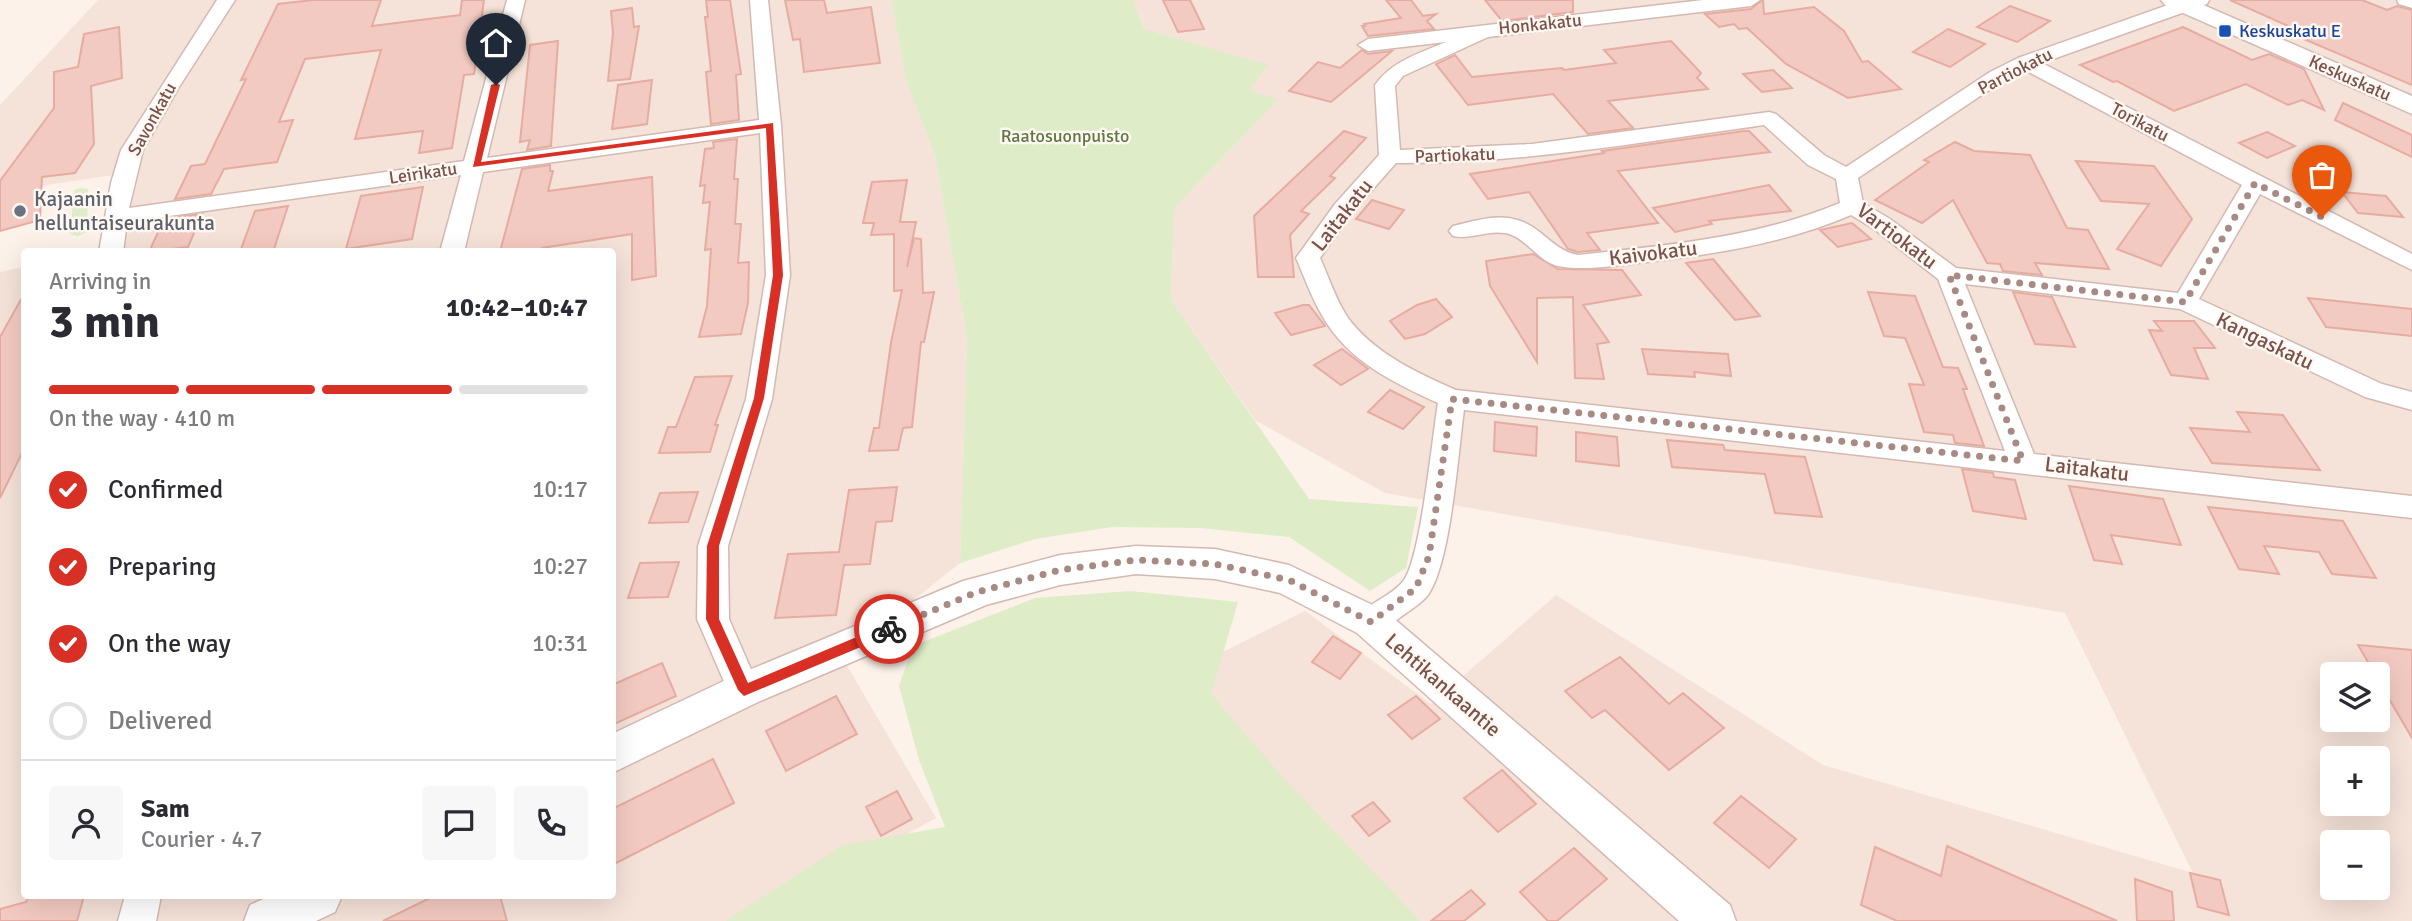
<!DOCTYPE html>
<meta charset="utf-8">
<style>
:root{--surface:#fff;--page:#f7f7f7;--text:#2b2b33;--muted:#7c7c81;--line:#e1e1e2;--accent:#d93025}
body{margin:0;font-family:Signika,sans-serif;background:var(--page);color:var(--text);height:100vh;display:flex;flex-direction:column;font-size:26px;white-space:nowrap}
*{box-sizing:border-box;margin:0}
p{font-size:23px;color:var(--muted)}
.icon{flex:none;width:38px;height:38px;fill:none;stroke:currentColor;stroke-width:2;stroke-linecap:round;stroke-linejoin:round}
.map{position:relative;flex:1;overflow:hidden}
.sheet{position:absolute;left:21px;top:248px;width:595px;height:651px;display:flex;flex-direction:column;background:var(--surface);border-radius:7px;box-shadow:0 7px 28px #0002}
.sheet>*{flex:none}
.buttons{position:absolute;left:2320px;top:662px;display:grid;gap:14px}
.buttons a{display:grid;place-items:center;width:70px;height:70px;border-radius:7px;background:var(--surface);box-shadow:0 7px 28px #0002;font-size:35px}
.pin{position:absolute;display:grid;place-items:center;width:60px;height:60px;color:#fff;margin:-72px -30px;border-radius:50% 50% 50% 0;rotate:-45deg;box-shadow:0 0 7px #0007}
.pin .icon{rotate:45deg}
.courier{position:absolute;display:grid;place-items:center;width:70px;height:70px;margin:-35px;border:5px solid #d93025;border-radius:50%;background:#fff;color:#222;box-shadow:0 2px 9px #0007}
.summary em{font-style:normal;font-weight:700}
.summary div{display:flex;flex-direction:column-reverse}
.summary{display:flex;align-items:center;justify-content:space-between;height:119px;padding:0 28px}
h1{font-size:46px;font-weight:700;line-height:52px}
.bar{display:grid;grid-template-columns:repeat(4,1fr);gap:10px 7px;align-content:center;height:84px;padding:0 28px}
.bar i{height:9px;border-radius:5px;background:var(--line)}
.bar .on{background:var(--accent)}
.bar p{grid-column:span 4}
.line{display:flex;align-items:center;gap:18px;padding:0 28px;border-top:2px solid var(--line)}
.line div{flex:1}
.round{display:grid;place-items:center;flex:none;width:74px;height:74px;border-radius:7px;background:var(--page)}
ol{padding:0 28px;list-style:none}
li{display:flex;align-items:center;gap:21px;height:77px}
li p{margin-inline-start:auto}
li .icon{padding:7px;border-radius:50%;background:var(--accent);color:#fff;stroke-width:4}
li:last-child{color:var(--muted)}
li i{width:38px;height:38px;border:4px solid var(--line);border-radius:50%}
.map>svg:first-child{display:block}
.residential{fill:#f5e2d8;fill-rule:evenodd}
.green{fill:#deecc8}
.building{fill:#f3cac1;stroke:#e6aca1;stroke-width:2}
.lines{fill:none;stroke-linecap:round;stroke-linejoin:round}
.minor-casing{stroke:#d3b9b2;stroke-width:3}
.tertiary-casing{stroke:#d3b9b2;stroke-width:3}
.minor{fill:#fff;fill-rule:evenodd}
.tertiary{fill:#fff;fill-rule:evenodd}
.route{fill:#d93025}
.done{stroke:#a78a83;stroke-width:7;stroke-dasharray:0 12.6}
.transit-dot{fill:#1a4fb4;stroke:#fff7f1;stroke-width:2.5}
.worship-dot{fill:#6b7280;stroke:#fff7f1;stroke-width:2.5}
.labels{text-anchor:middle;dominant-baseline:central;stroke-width:5;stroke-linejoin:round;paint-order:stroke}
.far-street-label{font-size:18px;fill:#79524c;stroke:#fff7f1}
.far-transit-label{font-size:18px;fill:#164399;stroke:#fff7f1;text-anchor:start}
.far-park-label{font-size:18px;fill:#5e7941;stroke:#fff7f1}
.worship-label{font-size:21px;fill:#5b616d;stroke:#fff7f1;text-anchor:start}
.street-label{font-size:21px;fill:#79524c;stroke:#fff7f1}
</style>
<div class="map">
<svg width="2412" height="921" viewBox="0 0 2412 921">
<rect width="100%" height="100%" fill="#fdf2ea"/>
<g class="residential">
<path d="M98,0H891L907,84L935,155L967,341L960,563L842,657L936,818L747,921H0V272L24,267V896H612V252H84L107,246L120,174L0,192V105Z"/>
<path d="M1133,0H2412V921H1352L1141,693L1305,611L1431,704L1556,595L1823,765L2193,873L2065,613L1385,493L1255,420L1171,300L1174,208L1277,101L1249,90L1267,65L1144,29ZM2333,674H2378V719H2333ZM2333,758H2378V803H2333ZM2333,842H2378V887H2333Z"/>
</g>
<g class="green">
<path d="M891,0H1133L1144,29L1268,65L1249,90L1278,100L1174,208L1171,300L1309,499L1418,507L1406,568L1370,591L1289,537L1200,528L1112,527L1035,539L960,563L967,340L935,155L907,84Z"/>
<path d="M81,188L88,189L87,232L78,236L70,234L74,190Z"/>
<path d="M1131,591L1238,602L1211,694L1287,782L1420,921H726L843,845L945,827L919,760L899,686L913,646L1035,598Z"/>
</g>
<g class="building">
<path d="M313,0H381L372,26L460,15L462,0H484L474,74L464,75L452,148L419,153L423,131L355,139L381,50L305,59L279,122L293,120L277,162L224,169L211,194L175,199L191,166L205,164L246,79L241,80L278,4Z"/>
<path d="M706,0H730L741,74L736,75L739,120L711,124L706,72L711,71L705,17H708Z"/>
<path d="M785,0H824L827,13L871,7L880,63L804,72L800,39L793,40Z"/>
<path d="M1163,0H1190L1204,29L1178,32Z"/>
<path d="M1386,0H1411L1423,16L1436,14L1427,21L1434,29L1368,36L1362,26H1365L1364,24L1401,18Z"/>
<path d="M1485,0H1573V12L1502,21Z"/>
<path d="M1762,0H1763L1764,14L1814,7L1844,31L1862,62L1868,61L1901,89L1848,98L1786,64L1747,28L1739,29L1734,24L1719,27L1705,14L1751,9Z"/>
<path d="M2230,0H2362L2387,10L2397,6L2412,10V85L2306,40L2313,37Z"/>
<path d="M2010,6L2050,21L2017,42L1977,27Z"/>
<path d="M632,8L634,27L639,26L630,79L608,81L613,33L611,11Z"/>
<path d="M119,27L122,78L91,86L94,144L75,173L42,177L40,220L0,231V181L54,108V72L78,67L84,34Z"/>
<path d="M2183,27L2252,60L2269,54L2304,69L2324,110L2302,100L2288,105L2246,84L2174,111L2117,81L2113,82L2080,65Z"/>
<path d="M1948,29L1985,44L1950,67L1913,52Z"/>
<path d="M558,41L551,146L527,150L530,140L520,142L530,45Z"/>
<path d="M1671,41L1701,73L1697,78L1708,89L1608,101L1633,128L1588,134L1553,94L1468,105L1436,64L1455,55L1472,77L1562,68L1564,70L1616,63L1604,50Z"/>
<path d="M1362,50L1368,54L1392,51L1331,102L1289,91L1318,62L1340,68Z"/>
<path d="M1773,70L1792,88L1762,92L1743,74Z"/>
<path d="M652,80L647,124L612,129L618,85Z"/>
<path d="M2343,103L2412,135V157L2335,120Z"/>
<path d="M1344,131L1366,138L1330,176L1335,178L1301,211L1309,214L1290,235L1294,277H1258L1254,216Z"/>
<path d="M1744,131H1749L1770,152L1618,171L1658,223L1587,233L1600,250L1578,252L1568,249L1529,192L1488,199L1470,174L1604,153L1602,151Z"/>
<path d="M2267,132L2295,146L2267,158L2239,143Z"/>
<path d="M737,139L734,179H738L735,224H741L738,263L749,262L748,303L741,334L699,337L707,306L711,249L705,250L710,202L703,203L705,185L700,186L705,149L714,148L713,142Z"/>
<path d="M1955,142L1974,151L2030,155L2067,228L2088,230L2109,269L2035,263L2042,275L2003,271L2000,264L1987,263L1953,200L1922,223L1875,200L1929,162L1924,160Z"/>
<path d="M2076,161L2154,166L2192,219L2161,266L2117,249L2149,204L2101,201Z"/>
<path d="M550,165V171H553L548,191L652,177L656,276L632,280V234L542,248L541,252H500L522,169Z"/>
<path d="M907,180L900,222H916L907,267L914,238L921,239L923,293L934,292L924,342H921L912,427L903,428L898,450L869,451L874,428H879L891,343L902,290L894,291V234L871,235L874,223H863L872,182Z"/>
<path d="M1769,185L1791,211L1709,221L1712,224L1675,232L1653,208Z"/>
<path d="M423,187L412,239L346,249L361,196Z"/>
<path d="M2342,192L2386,196L2403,217L2358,213Z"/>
<path d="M1372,200L1404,210L1389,229L1356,219Z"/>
<path d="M288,206L273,252H240L255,211Z"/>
<path d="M202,214L188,247L149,252L164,219Z"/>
<path d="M1852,223L1871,239L1838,247L1820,230Z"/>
<path d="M1533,254L1558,269L1622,270L1641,295L1583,305L1609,342L1597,344L1604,379L1575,378L1573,297L1537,298V362L1490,286L1486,261Z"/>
<path d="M1713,259L1760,316L1735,320L1686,263Z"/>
<path d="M1868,292L1915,296L1943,367L1958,368L1967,389H1963L1984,446L1955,443L1953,435L1924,432L1909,384L1924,385L1905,338L1884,336Z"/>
<path d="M2013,292L2052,297L2075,347L2035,344Z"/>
<path d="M24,294V449L0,498V337Z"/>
<path d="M2308,298L2412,309V336L2326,327Z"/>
<path d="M1436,299L1452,317L1425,334L1405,339L1390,321L1417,305Z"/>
<path d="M1303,305H1309L1325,326L1291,335L1275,313Z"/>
<path d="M2154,321H2194L2215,348H2194L2208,379L2171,375L2149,330L2162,331Z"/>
<path d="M1342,349L1368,369L1341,385L1314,365Z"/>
<path d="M1642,349L1728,354L1731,376L1694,372L1695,377L1648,374Z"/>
<path d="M732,376L715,425H718L710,452L659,453L668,427H676L695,377Z"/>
<path d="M1390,390L1424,407L1403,429L1368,412Z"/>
<path d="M2237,412L2283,415L2320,470L2212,463L2190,428L2250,432Z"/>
<path d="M1495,422L1537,427L1536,456L1494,451Z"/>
<path d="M1576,432L1617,437L1619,466L1576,461Z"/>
<path d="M1667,440L1723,445L1725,450L1805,457L1822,517L1775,513L1765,474L1672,467Z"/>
<path d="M1962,469L1993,473L1994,477L2015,480L2026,519L1973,511Z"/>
<path d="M2069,486L2163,499L2181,545L2111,535L2122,564L2094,560Z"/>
<path d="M897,487L892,521L876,522L870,564L844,565L836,615L775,618L788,554L839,552L849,490Z"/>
<path d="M698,492L688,522L649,523L660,493Z"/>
<path d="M2208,507L2343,521L2376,578L2332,574L2319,552L2264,546L2279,574L2239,569Z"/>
<path d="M679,562L668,597L628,598L640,563Z"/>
<path d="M1333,636L1361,653L1340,679L1312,662Z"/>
<path d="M2358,645L2412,650V738L2378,680V674H2375Z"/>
<path d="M1620,657L1669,704L1683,693L1724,728L1669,770L1605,710L1592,718L1565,691Z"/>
<path d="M662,663L676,696L612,725V685Z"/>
<path d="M836,696L857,734L786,771L766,731Z"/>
<path d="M1416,696L1440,719L1412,739L1388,715Z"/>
<path d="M713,759L734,803L612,865V809Z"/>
<path d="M1502,770L1536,804L1498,832L1464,798Z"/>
<path d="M897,791L912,819L881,836L866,807Z"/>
<path d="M1741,796L1796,839L1769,868L1714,823Z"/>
<path d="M1373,802L1390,821L1369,836L1352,816Z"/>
<path d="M1947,846L1978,860L2117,921H1897L1861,905L1875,847L1941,876Z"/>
<path d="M1574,848L1607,879L1557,921H1548L1520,892Z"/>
<path d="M2190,873L2220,880L2229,915L2198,907Z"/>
<path d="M2135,879L2172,892L2174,921H2137Z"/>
<path d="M1471,890L1485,904L1464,921H1431Z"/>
<path d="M29,896H84L77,921H0V909L26,902Z"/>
<path d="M434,896H500L507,921H383Z"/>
</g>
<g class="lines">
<g class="minor-casing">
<g id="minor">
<path d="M217,0H235L179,87L143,150L129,208L464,161L507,0H525L487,158L759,120L750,0H768L781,125L790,275L772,399L728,546L729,619L760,690L756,700L744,704L732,700L697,619L698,546L746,399L766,275L760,133L483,172L464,252H440L461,175L127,222L123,252H99L111,183L121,150Z"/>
<path d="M1703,0H1760L1751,6L1488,37L1403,76L1395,86L1400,150L1532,144L1769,112L1776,114L1824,155L1846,167L1990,72L2018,58L2182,0H2209L2207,4L2042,63L2412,254V270L2260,194L2199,299L2382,384L2412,392V410L2365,397L2180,309L1965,284L2034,454L2412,496V518L1464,410C1458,453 1451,562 1428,595C1421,604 1407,612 1398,619C1385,629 1377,637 1360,631L1355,622C1366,602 1392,597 1404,580C1421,556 1432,439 1438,403C1394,383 1348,361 1323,317C1312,299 1305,278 1296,258L1335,204L1379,155L1375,85C1392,61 1420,53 1446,42L1368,51L1358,45L1368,39ZM2025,70L2242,185L2178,293L1956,268L1890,219L1863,203L1858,178L2004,80ZM1764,125L1808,165L1836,179L1840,203C1756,238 1668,245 1578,255C1553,250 1544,230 1523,222C1500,212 1475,221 1453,226L1449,231L1453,236C1470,240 1487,230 1505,233C1525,236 1537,261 1558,266C1585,271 1611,266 1638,263C1711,255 1783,244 1851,215L1874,229L1938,279L2005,451L1456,390C1417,373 1374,353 1348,318C1336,300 1329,278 1320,258L1351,214L1396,163C1520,164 1642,142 1764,125Z"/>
<path d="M2397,0H2412V8L2399,4Z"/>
<path d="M125,896H161L156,921H118Z"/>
</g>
</g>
<g class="tertiary-casing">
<g id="tertiary">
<path d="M2161,0H2192L2412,96V114L2165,5Z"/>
<path d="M1136,546L1215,549L1289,565L1385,611L1730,905L1736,921H1679L1357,633L1280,593L1215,579L1136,574L1060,585L986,605L758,702L612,773V734L730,678L963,581L1060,555Z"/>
<path d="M270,896H342L335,912L316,921H244L250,905Z"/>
</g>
</g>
<use href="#minor" class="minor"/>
<use href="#tertiary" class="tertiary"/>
</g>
<path class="route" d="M496,83L500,85L481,162L773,123L783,275L764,398L719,546V619L748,683L885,625H894V633L744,696L738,690L706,619L707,546L754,398L773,275L766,128L473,167L491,85Z"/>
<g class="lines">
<path class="done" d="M889,629L977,592L1060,570L1136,560L1215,564L1289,580L1371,622L1416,588L1429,556L1452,399L2023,461L1949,275L2185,302L2255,183L2322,217"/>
</g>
<rect class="transit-dot" x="2218" y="24" width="14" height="14" rx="3.5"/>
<circle class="worship-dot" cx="20" cy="211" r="7"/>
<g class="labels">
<g class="far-street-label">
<text transform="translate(1540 24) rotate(-6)">Honkakatu</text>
<text transform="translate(2015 71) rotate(-27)">Partiokatu</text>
<text transform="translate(2350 78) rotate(24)">Keskuskatu</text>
<text transform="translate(152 119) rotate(-61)">Savonkatu</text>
<text transform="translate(2140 122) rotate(28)">Torikatu</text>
<text transform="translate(1455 155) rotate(-2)">Partiokatu</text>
<text transform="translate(423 173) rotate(-8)">Leirikatu</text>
</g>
<g class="far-transit-label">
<text x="2239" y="31">Keskuskatu E</text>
</g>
<g class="far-park-label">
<text x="1065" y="136">Raatosuonpuisto</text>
</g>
<g class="worship-label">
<text x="34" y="199">Kajaanin<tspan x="34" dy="24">helluntaiseurakunta</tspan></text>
</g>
<g class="street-label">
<text transform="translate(1342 215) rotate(-52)">Laitakatu</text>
<text transform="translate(1897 236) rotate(37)">Vartiokatu</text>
<text transform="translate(1653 253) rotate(-7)">Kaivokatu</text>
<text transform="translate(2265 341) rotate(26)">Kangaskatu</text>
<text transform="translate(2087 469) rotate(7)">Laitakatu</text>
<text transform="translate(1443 685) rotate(41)">Lehtikankaantie</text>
</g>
</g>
</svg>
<div class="buttons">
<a><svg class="icon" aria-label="layers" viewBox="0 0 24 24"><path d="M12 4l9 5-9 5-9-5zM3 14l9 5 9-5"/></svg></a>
<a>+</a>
<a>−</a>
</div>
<div class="pin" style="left:2322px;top:217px;background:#ea580c"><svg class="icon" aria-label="bag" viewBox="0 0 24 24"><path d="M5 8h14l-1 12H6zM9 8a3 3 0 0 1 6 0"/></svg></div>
<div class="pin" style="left:496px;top:85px;background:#1f2937"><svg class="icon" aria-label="home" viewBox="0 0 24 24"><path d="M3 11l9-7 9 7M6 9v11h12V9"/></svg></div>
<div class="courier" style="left:889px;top:629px"><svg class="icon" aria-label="bike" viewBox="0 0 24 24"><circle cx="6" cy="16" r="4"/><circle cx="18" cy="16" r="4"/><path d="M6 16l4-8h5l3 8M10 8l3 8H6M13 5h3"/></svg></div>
<section class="sheet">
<div class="summary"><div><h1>3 min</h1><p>Arriving in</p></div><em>10:42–10:47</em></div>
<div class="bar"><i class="on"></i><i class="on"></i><i class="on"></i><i></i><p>On the way · 410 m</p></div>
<ol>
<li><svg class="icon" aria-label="check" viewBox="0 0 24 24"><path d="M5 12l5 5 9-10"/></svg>Confirmed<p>10:17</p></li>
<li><svg class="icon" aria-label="check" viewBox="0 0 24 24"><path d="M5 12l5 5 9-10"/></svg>Preparing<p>10:27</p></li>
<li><svg class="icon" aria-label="check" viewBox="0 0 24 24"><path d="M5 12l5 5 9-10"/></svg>On the way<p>10:31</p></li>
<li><i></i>Delivered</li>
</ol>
<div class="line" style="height:126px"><a class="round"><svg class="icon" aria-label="person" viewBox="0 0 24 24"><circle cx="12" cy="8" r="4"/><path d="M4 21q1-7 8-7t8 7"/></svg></a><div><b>Sam</b><p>Courier · 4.7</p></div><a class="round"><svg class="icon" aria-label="chat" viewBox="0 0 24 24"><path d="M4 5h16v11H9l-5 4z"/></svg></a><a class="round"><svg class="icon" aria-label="phone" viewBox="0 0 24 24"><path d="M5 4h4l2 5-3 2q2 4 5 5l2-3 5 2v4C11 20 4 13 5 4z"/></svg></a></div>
</section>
</div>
